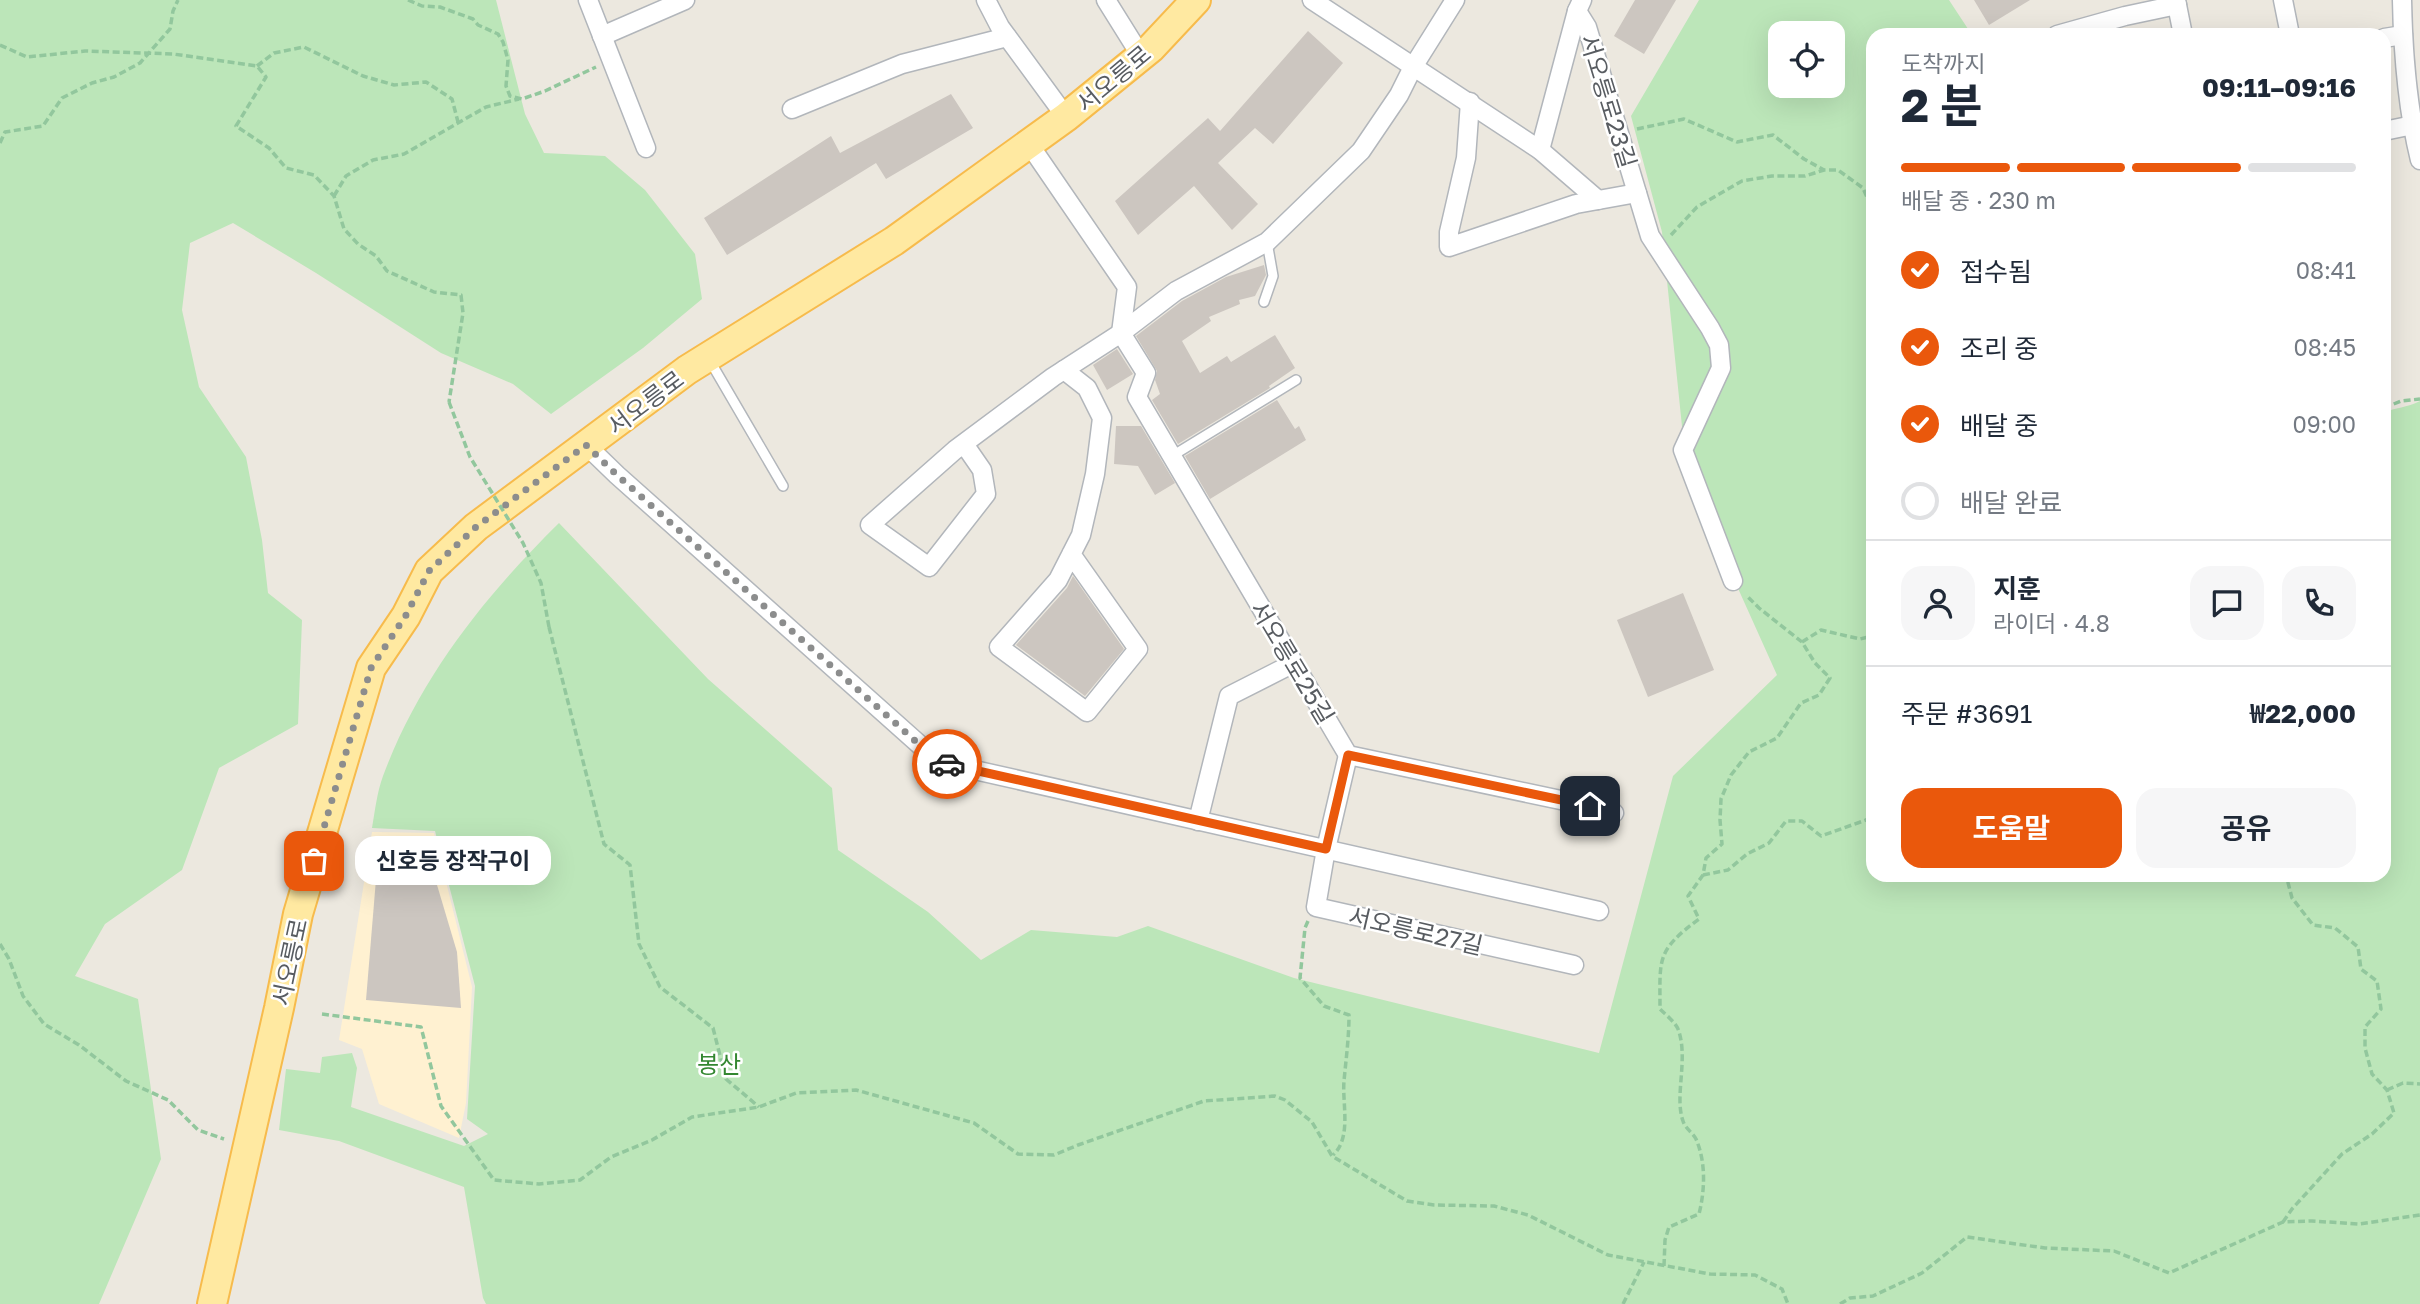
<!DOCTYPE html>
<html lang="ko">
<meta charset="utf-8">
<style>
:root{--surface:#fff;--page:#f6f6f7;--text:#1f2937;--muted:#747a83;--line:#e0e1e3;--accent:#ea580c}
body{margin:0;font-family:"Golos Text","Noto Sans KR",sans-serif;background:var(--page);color:var(--text);height:100vh;display:flex;flex-direction:column;font-size:26px;white-space:nowrap}
*{box-sizing:border-box;margin:0}
p{font-size:23px;color:var(--muted)}
.icon{flex:none;width:38px;height:38px;fill:none;stroke:currentColor;stroke-width:2;stroke-linecap:round;stroke-linejoin:round}
.map{position:relative;flex:1;overflow:hidden}
.details{position:absolute;left:1866px;top:28px;width:525px;height:854px;display:flex;flex-direction:column;background:var(--surface);border-radius:21px;box-shadow:0 7px 28px #0002}
.details>*{flex:none}
.controls{position:absolute;left:1768px;top:21px;display:grid;gap:14px}
.controls a{display:grid;place-items:center;width:77px;height:77px;border-radius:14px;background:var(--surface);box-shadow:0 7px 28px #0002;font-size:35px}
.pin{position:absolute;display:grid;place-items:center;width:60px;height:60px;color:#fff;margin:-30px;border-radius:14px;box-shadow:0 4px 10px #0006}
.courier{position:absolute;display:grid;place-items:center;width:70px;height:70px;margin:-35px;border:5px solid #ea580c;border-radius:50%;background:#fff;color:#222;box-shadow:0 2px 9px #0007}
.bubble{position:absolute;height:49px;border-radius:21px;background:var(--surface);box-shadow:0 7px 28px #0002;font-size:23px;font-weight:700;line-height:49px;text-align:center}
.head em{font-style:normal;font-weight:700}
.head div{display:flex;flex-direction:column-reverse}
.head{display:flex;align-items:center;justify-content:space-between;height:119px;padding:0 35px}
h1{font-size:46px;font-weight:700;line-height:52px}
.bar{display:grid;grid-template-columns:repeat(4,1fr);gap:10px 7px;align-content:center;height:84px;padding:0 35px}
.bar i{height:9px;border-radius:5px;background:var(--line)}
.bar .on{background:var(--accent)}
.bar p{grid-column:span 4}
.line{display:flex;align-items:center;gap:18px;padding:0 35px;border-top:2px solid var(--line)}
.line div{flex:1}
.round{display:grid;place-items:center;flex:none;width:74px;height:74px;border-radius:21px;background:var(--page)}
ol{padding:0 35px;list-style:none}
li{display:flex;align-items:center;gap:21px;height:77px}
li p{margin-inline-start:auto}
li .icon{padding:7px;border-radius:50%;background:var(--accent);color:#fff;stroke-width:4}
li:last-child{color:var(--muted)}
li i{width:38px;height:38px;border:4px solid var(--line);border-radius:50%}
.primary-button{display:flex;gap:14px;margin-top:auto;padding:14px 35px}
.primary-button a{flex:1;height:80px;border-radius:21px;background:var(--accent);color:#fff;font-size:28px;font-weight:700;line-height:80px;text-align:center}
.primary-button a+a{background:var(--page);color:var(--text)}
.map>svg:first-child{display:block}
.commercial{fill:#fff1d1}
.green{fill:#bce6b9;fill-rule:evenodd}
.building{fill:#ccc6c0}
.lines{fill:none;stroke-linecap:round;stroke-linejoin:round}
.service-casing{stroke:#b2b6bb;stroke-width:12}
.minor-casing{stroke:#b2b6bb;stroke-width:21}
.primary-casing{stroke:#f7bb4c;stroke-width:32}
.path{stroke:#92c79d;stroke-width:3.5;stroke-dasharray:7 3.5;stroke-linecap:butt}
.service{stroke:#fff;stroke-width:9}
.minor{stroke:#fff;stroke-width:18}
.primary{stroke:#ffe9a1;stroke-width:28}
.path-bridge{stroke:#92c79d;stroke-width:3.5;stroke-dasharray:7 3.5;stroke-linecap:butt}
.done{stroke:#8c8d8d;stroke-width:7;stroke-dasharray:0 12.6}
.route{stroke:#ea580c;stroke-width:9}
.labels{text-anchor:middle;dominant-baseline:central;stroke-width:5;stroke-linejoin:round;paint-order:stroke}
.street-label{font-size:24px;fill:#585c61;stroke:#fff}
.park-label{font-size:24px;fill:#338731;stroke:#fff}
</style>
<div class="map">
<svg width="2420" height="1304" viewBox="0 0 2420 1304">
<rect width="100%" height="100%" fill="#ece8df"/>
<path class="commercial" d="M372,832L434,833L472,987L466,1103L459,1138L379,1104L362,1049L339,1040Z"/>
<g class="green">
<path d="M0,0H496L525,114L544,153L605,156L645,190L695,254L702,299L643,348L551,414L513,384L441,353L316,273L233,223L190,243L182,310L199,387L246,457L262,540L268,593L302,620L298,724L219,768L182,870L105,924L75,976L138,999L161,1159L99,1304H0Z"/>
<path d="M1699,0H1949L1972,35H1872V875H2384V413C2395,407 2407,408 2420,401V1304H486L483,1298L464,1187L339,1141L279,1130L286,1069L320,1073L322,1057L352,1053L357,1068L351,1107L464,1146L488,1134L467,1119L475,986L435,831L372,828C375,811 377,792 383,776C420,677 485,596 559,523L708,679L832,788L838,850L928,912L981,960L1031,930L1117,937L1148,926L1294,978L1599,1053L1673,776L1777,675L1687,475L1662,232L1631,116ZM1780,33H1832V86H1780Z"/>
</g>
<g class="building">
<path d="M1635,0H1676L1644,54L1614,36Z"/>
<path d="M1974,0H2030L1989,25Z"/>
<path d="M1308,31L1343,63L1273,144L1255,128L1218,163L1258,204L1232,230L1194,186L1138,235L1115,201L1208,118L1220,131Z"/>
<path d="M951,94L973,128L886,179L876,163L727,255L704,218L831,136L840,153Z"/>
<path d="M1264,265L1266,275L1255,296L1239,300L1240,304L1209,317L1211,321L1182,341L1200,373L1227,356L1231,362L1275,335L1295,368L1269,386L1270,388L1178,444L1152,400L1160,394L1155,380L1157,371L1136,336L1182,301L1226,277Z"/>
<path d="M1117,349L1133,374L1107,390L1093,365Z"/>
<path d="M1277,400L1295,429L1299,426L1306,440L1210,499L1185,456Z"/>
<path d="M1116,426H1141L1175,483L1155,495L1138,466L1114,464Z"/>
<path d="M1073,576L1124,649L1085,696L1016,645L1067,588Z"/>
<path d="M1683,593L1714,670L1648,697L1617,620Z"/>
<path d="M379,843L426,848L457,952L461,1008L366,1000Z"/>
</g>
<g class="lines">
<g class="service-casing">
<g id="service">
<path d="M1264,302L1273,276L1267,242"/>
<path d="M710,361L783,486"/>
<path d="M1172,456L1296,380"/>
</g>
</g>
<g class="minor-casing">
<g id="minor">
<path d="M588,0L646,148"/>
<path d="M986,0L1000,27L1066,117"/>
<path d="M1106,0L1141,56"/>
<path d="M1312,0L1540,150L1598,200"/>
<path d="M2176,0L2183,35"/>
<path d="M2283,0L2290,35"/>
<path d="M2402,0C2403,54 2407,107 2420,160"/>
<path d="M1577,11L1587,27L1650,236L1710,328L1719,345L1721,368L1683,450L1733,581"/>
<path d="M2057,35L2125,16L2177,5"/>
<path d="M602,36L685,0"/>
<path d="M2384,38L2403,35"/>
<path d="M1470,102L1466,158L1449,232V247L1576,204L1637,193"/>
<path d="M792,109L902,64L1007,37"/>
<path d="M2384,131L2413,125"/>
<path d="M1029,144L1127,287L1121,333L1146,373L1137,397L1348,755L1589,806L1614,813"/>
<path d="M1540,150L1577,11L1582,0"/>
<path d="M1064,370L1087,388L1102,418L1095,474L1081,535L1058,580L999,647L1087,712L1138,649L1071,554"/>
<path d="M964,444L982,470L986,494L929,567L870,525L955,450L1053,377L1121,333L1176,291L1267,242L1361,151L1399,95L1413,67L1455,0"/>
<path d="M586,445L617,475L939,762L1599,911"/>
<path d="M1348,755L1326,849L1316,907L1574,965"/>
<path d="M1198,821L1229,696L1294,663"/>
</g>
</g>
<g class="primary-casing">
<path id="primary" d="M212,1304L279,1008L298,914L371,668L406,616L429,571L476,527L687,370L894,241L1066,117L1151,48L1196,0"/>
</g>
<g class="path">
<path d="M408,0L422,6L440,7L473,19L478,25L498,34L503,42L508,60L506,86L510,96L522,99L545,91L596,67"/>
<path d="M0,45L27,57L85,51L173,54L257,66L266,77L236,126L269,148L286,168L314,175L334,196L344,229L358,244L376,256L387,271L434,292L461,295L463,313L449,402"/>
<path d="M257,66L274,53L304,47L363,76L394,85L426,82L452,99L458,122"/>
<path d="M1637,129L1684,119L1737,142L1773,135L1804,159L1824,170"/>
<path d="M0,143L5,132L43,126L62,98L92,83L114,77L140,63L170,29L173,11L178,0"/>
<path d="M334,196L346,176L373,160L404,154L486,107L519,99"/>
<path d="M1671,235L1697,207L1742,181L1772,176H1805L1824,170H1838L1863,188L1872,209"/>
<path d="M2384,408L2401,401L2420,399"/>
<path d="M1872,589L1870,595L1872,601"/>
<path d="M549,627L604,844L630,865L639,944L660,987L713,1028L726,1079L759,1107"/>
<path d="M1868,635L1872,627"/>
<path d="M1802,642L1821,630L1860,639L1872,636"/>
<path d="M1703,875L1728,870L1747,854L1769,843L1786,821H1802L1821,836L1866,820L1872,816"/>
<path d="M1308,921L1305,928L1300,978L1324,1006L1349,1015C1349,1038 1346,1059 1344,1081C1342,1103 1352,1138 1333,1155"/>
<path d="M0,944L9,959L23,996L44,1024L79,1045L126,1081L168,1100L198,1130L224,1139"/>
<path d="M322,1014L421,1027L441,1106L494,1180L539,1184L580,1180L611,1157L652,1140L692,1117L759,1107L796,1093L856,1090L974,1123L1018,1154L1054,1155L1078,1145L1204,1101L1275,1096L1285,1100L1312,1122L1332,1156L1407,1201L1434,1205L1494,1206L1528,1215L1608,1255L1710,1274L1755,1275L1782,1289L1788,1304"/>
<path d="M2387,1090L2403,1083L2420,1084"/>
<path d="M2283,1222L2292,1209L2342,1154L2372,1134L2394,1113L2387,1090L2372,1074L2365,1048V1027L2381,1009L2377,981L2361,969L2358,947L2335,928L2313,925L2292,898L2286,875"/>
<path d="M1664,1266L1665,1240L1669,1227L1699,1214C1705,1190 1706,1162 1696,1139C1693,1133 1685,1128 1683,1121C1674,1096 1689,1058 1678,1029C1675,1022 1666,1015 1660,1009C1660,958 1656,951 1699,919L1688,896L1703,875L1706,858L1722,844L1720,820L1721,799L1731,775L1749,752L1777,738L1801,703L1819,695L1830,678L1815,663L1802,642L1759,608L1746,595"/>
<path d="M1623,1304L1644,1262"/>
<path d="M1840,1304L1850,1298L1873,1296L1922,1273L1967,1237L2045,1248L2114,1251L2169,1273L2283,1222L2312,1221L2359,1224L2420,1215"/>
</g>
<use href="#service" class="service"/>
<use href="#minor" class="minor"/>
<use href="#primary" class="primary"/>
<path class="path-bridge" d="M449,402L470,457L523,543L541,583L549,627"/>
</g>
<g class="lines">
<path class="done" d="M314,861L371,668L406,615L429,571L476,527L586,445L617,475L939,762L947,764"/>
<path class="route" d="M947,764L1326,849L1348,755L1590,806"/>
</g>
<g class="labels">
<g class="street-label">
<text transform="translate(1113 78) rotate(-40)">서오릉로</text>
<text transform="translate(1609 101) rotate(73)">서오릉로23길</text>
<text transform="translate(645 402) rotate(-37)">서오릉로</text>
<text transform="translate(1293 662) rotate(59)">서오릉로25길</text>
<text transform="translate(1416 930) rotate(13)">서오릉로27길</text>
<text transform="translate(289 962) rotate(-78)">서오릉로</text>
</g>
<g class="park-label">
<text x="719" y="1063">봉산</text>
</g>
</g>
</svg>
<div class="controls">
<a><svg class="icon" aria-label="locate" viewBox="0 0 24 24"><circle cx="12" cy="12" r="6"/><path d="M12 2v4M12 18v4M2 12h4M18 12h4"/></svg></a>
</div>
<div class="pin" style="left:314px;top:861px;background:#ea580c"><svg class="icon" aria-label="bag" viewBox="0 0 24 24"><path d="M5 8h14l-1 12H6zM9 8a3 3 0 0 1 6 0"/></svg></div>
<div class="pin" style="left:1590px;top:806px;background:#1f2937"><svg class="icon" aria-label="home" viewBox="0 0 24 24"><path d="M3 11l9-7 9 7M6 9v11h12V9"/></svg></div>
<div class="courier" style="left:947px;top:764px"><svg class="icon" aria-label="car" viewBox="0 0 24 24"><path d="M5 17H2v-5l4-1 3-4h7l3 4 3 1v5h-3M9 17h6M6 11h13"/><circle cx="7" cy="17" r="2"/><circle cx="17" cy="17" r="2"/></svg></div>
<div class="bubble" style="left:355px;top:836px;width:196px">신호등 장작구이</div>
<section class="details">
<div class="head"><div><h1>2 분</h1><p>도착까지</p></div><em>09:11–09:16</em></div>
<div class="bar"><i class="on"></i><i class="on"></i><i class="on"></i><i></i><p>배달 중 · 230 m</p></div>
<ol>
<li><svg class="icon" aria-label="check" viewBox="0 0 24 24"><path d="M5 12l5 5 9-10"/></svg>접수됨<p>08:41</p></li>
<li><svg class="icon" aria-label="check" viewBox="0 0 24 24"><path d="M5 12l5 5 9-10"/></svg>조리 중<p>08:45</p></li>
<li><svg class="icon" aria-label="check" viewBox="0 0 24 24"><path d="M5 12l5 5 9-10"/></svg>배달 중<p>09:00</p></li>
<li><i></i>배달 완료</li>
</ol>
<div class="line" style="height:126px"><a class="round"><svg class="icon" aria-label="person" viewBox="0 0 24 24"><circle cx="12" cy="8" r="4"/><path d="M4 21q1-7 8-7t8 7"/></svg></a><div><b>지훈</b><p>라이더 · 4.8</p></div><a class="round"><svg class="icon" aria-label="chat" viewBox="0 0 24 24"><path d="M4 5h16v11H9l-5 4z"/></svg></a><a class="round"><svg class="icon" aria-label="phone" viewBox="0 0 24 24"><path d="M5 4h4l2 5-3 2q2 4 5 5l2-3 5 2v4C11 20 4 13 5 4z"/></svg></a></div>
<div class="line" style="height:91px"><div>주문 #3691</div><b>₩22,000</b></div>
<div class="primary-button"><a>도움말</a><a>공유</a></div>
</section>
</div>
